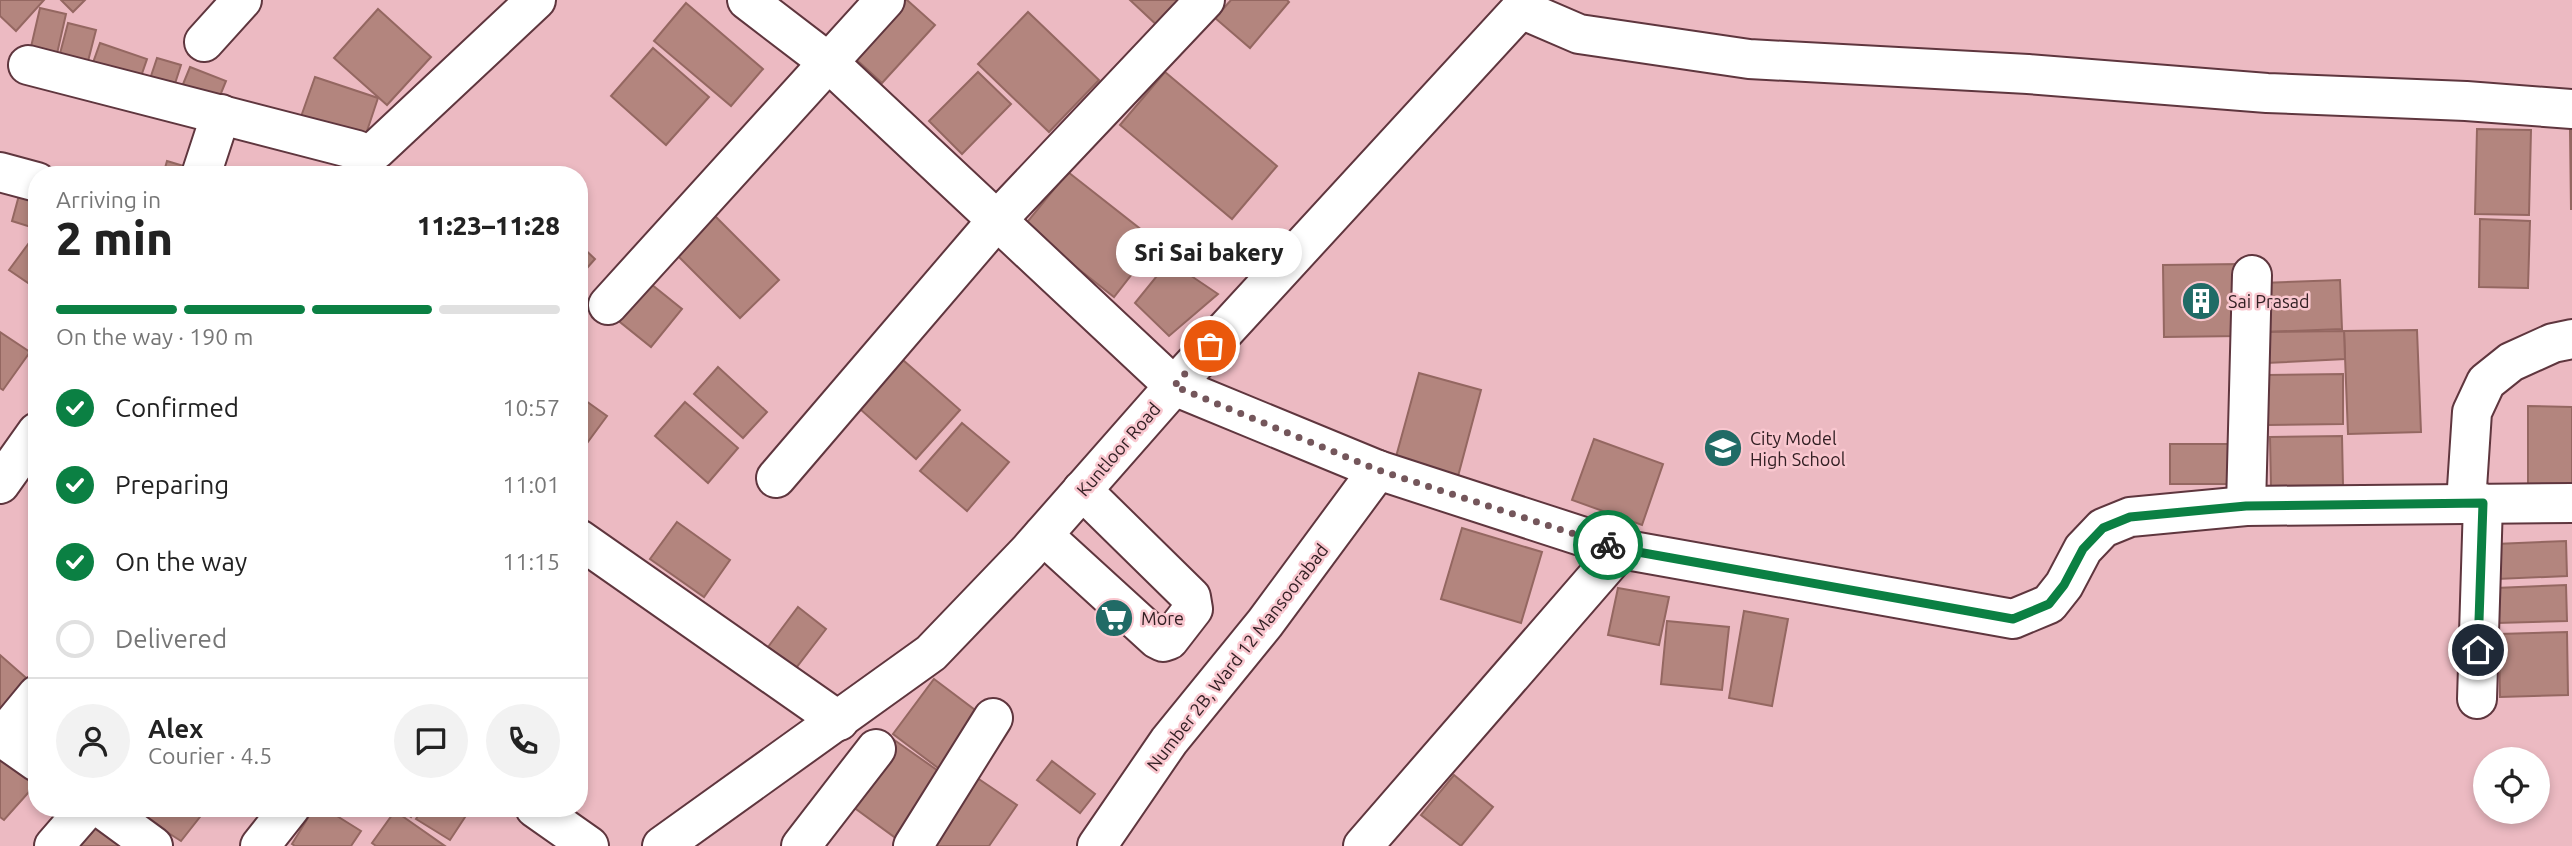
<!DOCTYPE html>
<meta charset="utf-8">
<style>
:root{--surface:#fff;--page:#f2f2f2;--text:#222;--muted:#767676;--line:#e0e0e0;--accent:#0b8043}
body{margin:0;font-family:Ubuntu,sans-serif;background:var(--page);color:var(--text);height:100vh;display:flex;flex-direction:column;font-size:26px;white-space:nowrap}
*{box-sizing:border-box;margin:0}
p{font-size:23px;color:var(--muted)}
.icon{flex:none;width:38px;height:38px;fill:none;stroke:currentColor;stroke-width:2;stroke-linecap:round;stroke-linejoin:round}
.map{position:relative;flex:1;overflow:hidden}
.side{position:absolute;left:28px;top:166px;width:560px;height:651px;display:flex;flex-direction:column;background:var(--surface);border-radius:28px;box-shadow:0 4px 10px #0003}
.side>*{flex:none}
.fabs{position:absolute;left:2473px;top:747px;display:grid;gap:14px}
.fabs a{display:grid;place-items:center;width:77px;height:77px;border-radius:50%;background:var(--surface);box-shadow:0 4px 10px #0003;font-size:35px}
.pin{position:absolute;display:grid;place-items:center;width:60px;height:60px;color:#fff;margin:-30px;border:4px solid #fff;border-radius:50%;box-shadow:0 2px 7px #0007}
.courier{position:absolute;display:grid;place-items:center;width:70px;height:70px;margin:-35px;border:5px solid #0b8043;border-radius:50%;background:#fff;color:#222;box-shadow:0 2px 9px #0007}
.bubble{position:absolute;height:49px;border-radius:24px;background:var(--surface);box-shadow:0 4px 10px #0003;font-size:23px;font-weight:800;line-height:49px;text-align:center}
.overview em{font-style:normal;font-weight:800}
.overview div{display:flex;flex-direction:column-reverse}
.overview{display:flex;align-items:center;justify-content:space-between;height:119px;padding:0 28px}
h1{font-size:46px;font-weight:800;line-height:52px}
.bar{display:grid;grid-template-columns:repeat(4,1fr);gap:10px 7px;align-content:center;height:84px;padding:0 28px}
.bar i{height:9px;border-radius:5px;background:var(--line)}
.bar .active{background:var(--accent)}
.bar p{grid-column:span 4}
.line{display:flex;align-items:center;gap:18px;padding:0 28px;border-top:2px solid var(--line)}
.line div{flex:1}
.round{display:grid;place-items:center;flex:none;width:74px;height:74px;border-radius:37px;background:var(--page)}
ol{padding:0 28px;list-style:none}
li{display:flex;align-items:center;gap:21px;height:77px}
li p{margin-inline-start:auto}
li .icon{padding:7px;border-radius:50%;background:var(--accent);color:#fff;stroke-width:4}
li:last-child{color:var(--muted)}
li i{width:38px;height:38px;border:4px solid var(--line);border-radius:50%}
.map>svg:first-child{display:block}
.building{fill:#b3857e;stroke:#946761;stroke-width:2}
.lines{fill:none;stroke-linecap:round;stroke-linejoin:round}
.minor-casing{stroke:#5f363e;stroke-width:42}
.minor{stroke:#fff;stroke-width:38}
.done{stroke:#74565b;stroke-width:7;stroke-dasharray:0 12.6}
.route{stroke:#0b8043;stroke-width:9}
.labels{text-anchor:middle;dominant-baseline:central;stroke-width:5;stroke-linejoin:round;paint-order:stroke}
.poi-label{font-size:18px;fill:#332024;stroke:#f9c7cf;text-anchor:start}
.street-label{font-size:18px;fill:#332024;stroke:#f9c7cf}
</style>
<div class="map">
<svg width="2572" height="846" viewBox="0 0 2572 846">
<rect width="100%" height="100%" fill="#ecbac2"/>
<g class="building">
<path d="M0,0H44L16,31L0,16Z"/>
<path d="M61,0H85L73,12Z"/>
<path d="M894,0H907L935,25L882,83L847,51Z"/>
<path d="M1130,0H1177L1183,6L1161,29Z"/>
<path d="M1231,0H1287L1289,2L1250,48L1215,18Z"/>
<path d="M686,3L763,69L731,106L654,41Z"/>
<path d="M40,8L66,14L54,67L28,60Z"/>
<path d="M378,9L431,57L387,105L334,58Z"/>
<path d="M1028,12L1099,80L1049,132L978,64Z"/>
<path d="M68,23L96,30L85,73L57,65Z"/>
<path d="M100,43L147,59L136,91L89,74Z"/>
<path d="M653,48L709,97L666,145L611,96Z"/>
<path d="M157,58L181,65L170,99L146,91Z"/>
<path d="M190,67L226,81L215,108L179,94Z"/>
<path d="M978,72L1011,104L962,154L929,121Z"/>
<path d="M1165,72L1277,166L1232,219L1120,125Z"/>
<path d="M315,77L378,98L361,149L297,128Z"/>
<path d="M2477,129L2531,130L2529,215L2475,214Z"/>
<path d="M2570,130H2572L2571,210Z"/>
<path d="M167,161L200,171L199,175H163Z"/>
<path d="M1068,172L1157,242L1114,297L1024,226Z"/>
<path d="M21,188L37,192V229L12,221Z"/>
<path d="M711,212L779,280L740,318L672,250Z"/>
<path d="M2480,219L2530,221L2528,288L2479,287Z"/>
<path d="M37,232V289L9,270Z"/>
<path d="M579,244L595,259L579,277Z"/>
<path d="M1169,261L1218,294L1169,336L1135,303Z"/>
<path d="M2239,264L2240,336L2164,337L2163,265Z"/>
<path d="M646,280L682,309L651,347L615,318Z"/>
<path d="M2340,280L2342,329L2264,332L2262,283Z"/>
<path d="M2417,330L2421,432L2348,434L2344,331Z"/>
<path d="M2344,331L2345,359L2266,363L2264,332Z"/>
<path d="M0,332L30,352L3,390L0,388Z"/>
<path d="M903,360L960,410L916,459L860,409Z"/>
<path d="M718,367L767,412L743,438L694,394Z"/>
<path d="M1419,373L1481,390L1457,480L1394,464Z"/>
<path d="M2343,374V424L2267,425V375Z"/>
<path d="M579,396L607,416L579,454Z"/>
<path d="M685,402L738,448L708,483L655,436Z"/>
<path d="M2528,406L2572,407V489L2528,487Z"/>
<path d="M962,423L1009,462L967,511L920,471Z"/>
<path d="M2342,436L2343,485L2271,486L2270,437Z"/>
<path d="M1594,439L1663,464L1642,525L1572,500Z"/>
<path d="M2170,444H2229L2227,484H2170Z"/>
<path d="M677,522L730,560L704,597L650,559Z"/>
<path d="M1462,528L1542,552L1521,623L1441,599Z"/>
<path d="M2566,541L2567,576L2497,579L2496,544Z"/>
<path d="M2566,585L2567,621L2497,623L2496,588Z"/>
<path d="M1618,588L1669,597L1659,645L1608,635Z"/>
<path d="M798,607L826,629L796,668L768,647Z"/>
<path d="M1744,611L1788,619L1772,706L1729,698Z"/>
<path d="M1667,621L1729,627L1722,690L1661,684Z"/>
<path d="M2567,632L2568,695L2500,697L2499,634Z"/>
<path d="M0,655L32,683L6,711L0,706Z"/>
<path d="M934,679L987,719L946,774L893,734Z"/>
<path d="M890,737L944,775L897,839L845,801Z"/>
<path d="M0,753L36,784L4,820L0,817Z"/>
<path d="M1052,761L1095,794L1080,813L1037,780Z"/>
<path d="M970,773L1017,805L989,846H920Z"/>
<path d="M1454,775L1493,807L1461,846L1421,815Z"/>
<path d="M140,808H207L181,841L137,813Z"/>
<path d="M314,808H324L361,831L351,846H295L292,844Z"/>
<path d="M398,808H417L411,817Z"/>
<path d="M423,808H471L450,840L416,819Z"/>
<path d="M395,811L445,846H376L372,843Z"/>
<path d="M94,826L122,846H79Z"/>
</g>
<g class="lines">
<g class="minor-casing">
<g id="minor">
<path d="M747,0L828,62L1174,386L1378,470L1621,549L2013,619L2049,604L2064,585L2083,549L2103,528L2130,517L2246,506L2572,503"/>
<path d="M1521,9L1579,34L1749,59L2028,74L2267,93L2466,101L2572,109"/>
<path d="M204,42L242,0"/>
<path d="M28,65L357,150"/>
<path d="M376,150L536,0"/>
<path d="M0,172L37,182"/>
<path d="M201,175L221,114"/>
<path d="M608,305L885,0"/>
<path d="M776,478L998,219L1205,0"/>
<path d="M0,484L37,432"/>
<path d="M2466,503L2472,412L2486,382L2511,362L2553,343L2572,339"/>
<path d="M2246,506L2252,275"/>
<path d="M1043,535L1157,639L1163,642L1169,640L1193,609L1191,597L1082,490"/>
<path d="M579,539L839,721"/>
<path d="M2477,699L2483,503"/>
<path d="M0,736L37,762"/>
<path d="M0,740L37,695"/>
<path d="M101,808L153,846"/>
<path d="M535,808L589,846"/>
<path d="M54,846L87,808"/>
<path d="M260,846L290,808"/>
<path d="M662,846L931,653L1028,552L1174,386L1529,0"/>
<path d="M801,846L876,749"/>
<path d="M913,846L993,718"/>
<path d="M1097,846L1169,741L1265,623L1378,470"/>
<path d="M1363,846L1621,549"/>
</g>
</g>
<use href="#minor" class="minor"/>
</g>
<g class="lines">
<path class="done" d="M1210,346L1174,386L1378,470L1608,545"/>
<path class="route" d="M1608,545L1621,549L2013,619L2049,604L2064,585L2083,549L2103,528L2130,517L2246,506L2483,503L2478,650"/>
</g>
<defs>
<g id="building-disc" transform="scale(2.0125)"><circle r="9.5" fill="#216b66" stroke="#f9c7cf"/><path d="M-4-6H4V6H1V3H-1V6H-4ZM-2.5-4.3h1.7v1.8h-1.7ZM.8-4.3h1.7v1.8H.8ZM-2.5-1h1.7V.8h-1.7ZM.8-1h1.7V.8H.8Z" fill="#fff"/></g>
<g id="school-disc" transform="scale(2.0125)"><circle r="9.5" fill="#216b66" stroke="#f9c7cf"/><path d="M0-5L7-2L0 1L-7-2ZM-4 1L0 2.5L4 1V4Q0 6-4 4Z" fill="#fff"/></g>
<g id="supermarket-disc" transform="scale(2.0125)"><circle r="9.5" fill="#216b66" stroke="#f9c7cf"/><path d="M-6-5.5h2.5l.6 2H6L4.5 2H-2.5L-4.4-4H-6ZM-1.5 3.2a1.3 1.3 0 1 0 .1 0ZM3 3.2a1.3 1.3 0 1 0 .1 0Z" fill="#fff"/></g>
</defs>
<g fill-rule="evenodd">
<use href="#building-disc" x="2201" y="301"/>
<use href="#school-disc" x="1723" y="448"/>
<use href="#supermarket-disc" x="1114" y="618"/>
</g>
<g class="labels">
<g class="poi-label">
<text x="2228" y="301">Sai Prasad</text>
<text x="1750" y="438">City Model<tspan x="1750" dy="21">High School</tspan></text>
<text x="1141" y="618">More</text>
</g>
<g class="street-label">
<text transform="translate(1118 449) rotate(-49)">Kuntloor Road</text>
<text transform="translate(1237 657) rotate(-52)">Number 2B, Ward 12 Mansoorabad</text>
</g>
</g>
</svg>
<div class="fabs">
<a><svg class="icon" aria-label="locate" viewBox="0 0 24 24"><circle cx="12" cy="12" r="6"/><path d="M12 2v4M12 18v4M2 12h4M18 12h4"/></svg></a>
</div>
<div class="pin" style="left:1210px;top:346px;background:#ea580c"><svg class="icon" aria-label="bag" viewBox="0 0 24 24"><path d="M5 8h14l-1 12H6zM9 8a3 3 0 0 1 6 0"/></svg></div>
<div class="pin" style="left:2478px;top:650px;background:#1f2937"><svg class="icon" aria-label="home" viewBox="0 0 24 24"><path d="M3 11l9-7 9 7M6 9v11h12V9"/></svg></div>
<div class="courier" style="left:1608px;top:545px"><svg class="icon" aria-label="bike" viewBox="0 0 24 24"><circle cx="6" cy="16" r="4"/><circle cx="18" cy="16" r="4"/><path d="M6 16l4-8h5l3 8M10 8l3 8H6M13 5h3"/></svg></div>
<div class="bubble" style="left:1116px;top:228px;width:186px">Sri Sai bakery</div>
<section class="side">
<div class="overview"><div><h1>2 min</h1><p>Arriving in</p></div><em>11:23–11:28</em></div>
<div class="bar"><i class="active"></i><i class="active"></i><i class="active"></i><i></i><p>On the way · 190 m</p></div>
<ol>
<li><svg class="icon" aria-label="check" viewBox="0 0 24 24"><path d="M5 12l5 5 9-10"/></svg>Confirmed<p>10:57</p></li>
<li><svg class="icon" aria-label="check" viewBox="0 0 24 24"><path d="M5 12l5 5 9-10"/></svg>Preparing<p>11:01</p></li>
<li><svg class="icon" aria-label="check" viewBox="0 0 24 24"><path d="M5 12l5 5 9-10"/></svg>On the way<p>11:15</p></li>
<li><i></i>Delivered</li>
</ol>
<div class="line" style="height:126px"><a class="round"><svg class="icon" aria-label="person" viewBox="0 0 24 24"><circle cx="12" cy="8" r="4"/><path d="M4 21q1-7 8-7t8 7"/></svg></a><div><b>Alex</b><p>Courier · 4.5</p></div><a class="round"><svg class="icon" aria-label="chat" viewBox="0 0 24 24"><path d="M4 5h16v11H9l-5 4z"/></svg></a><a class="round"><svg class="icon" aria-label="phone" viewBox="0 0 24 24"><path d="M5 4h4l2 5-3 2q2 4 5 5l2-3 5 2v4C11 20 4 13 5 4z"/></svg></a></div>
</section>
</div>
